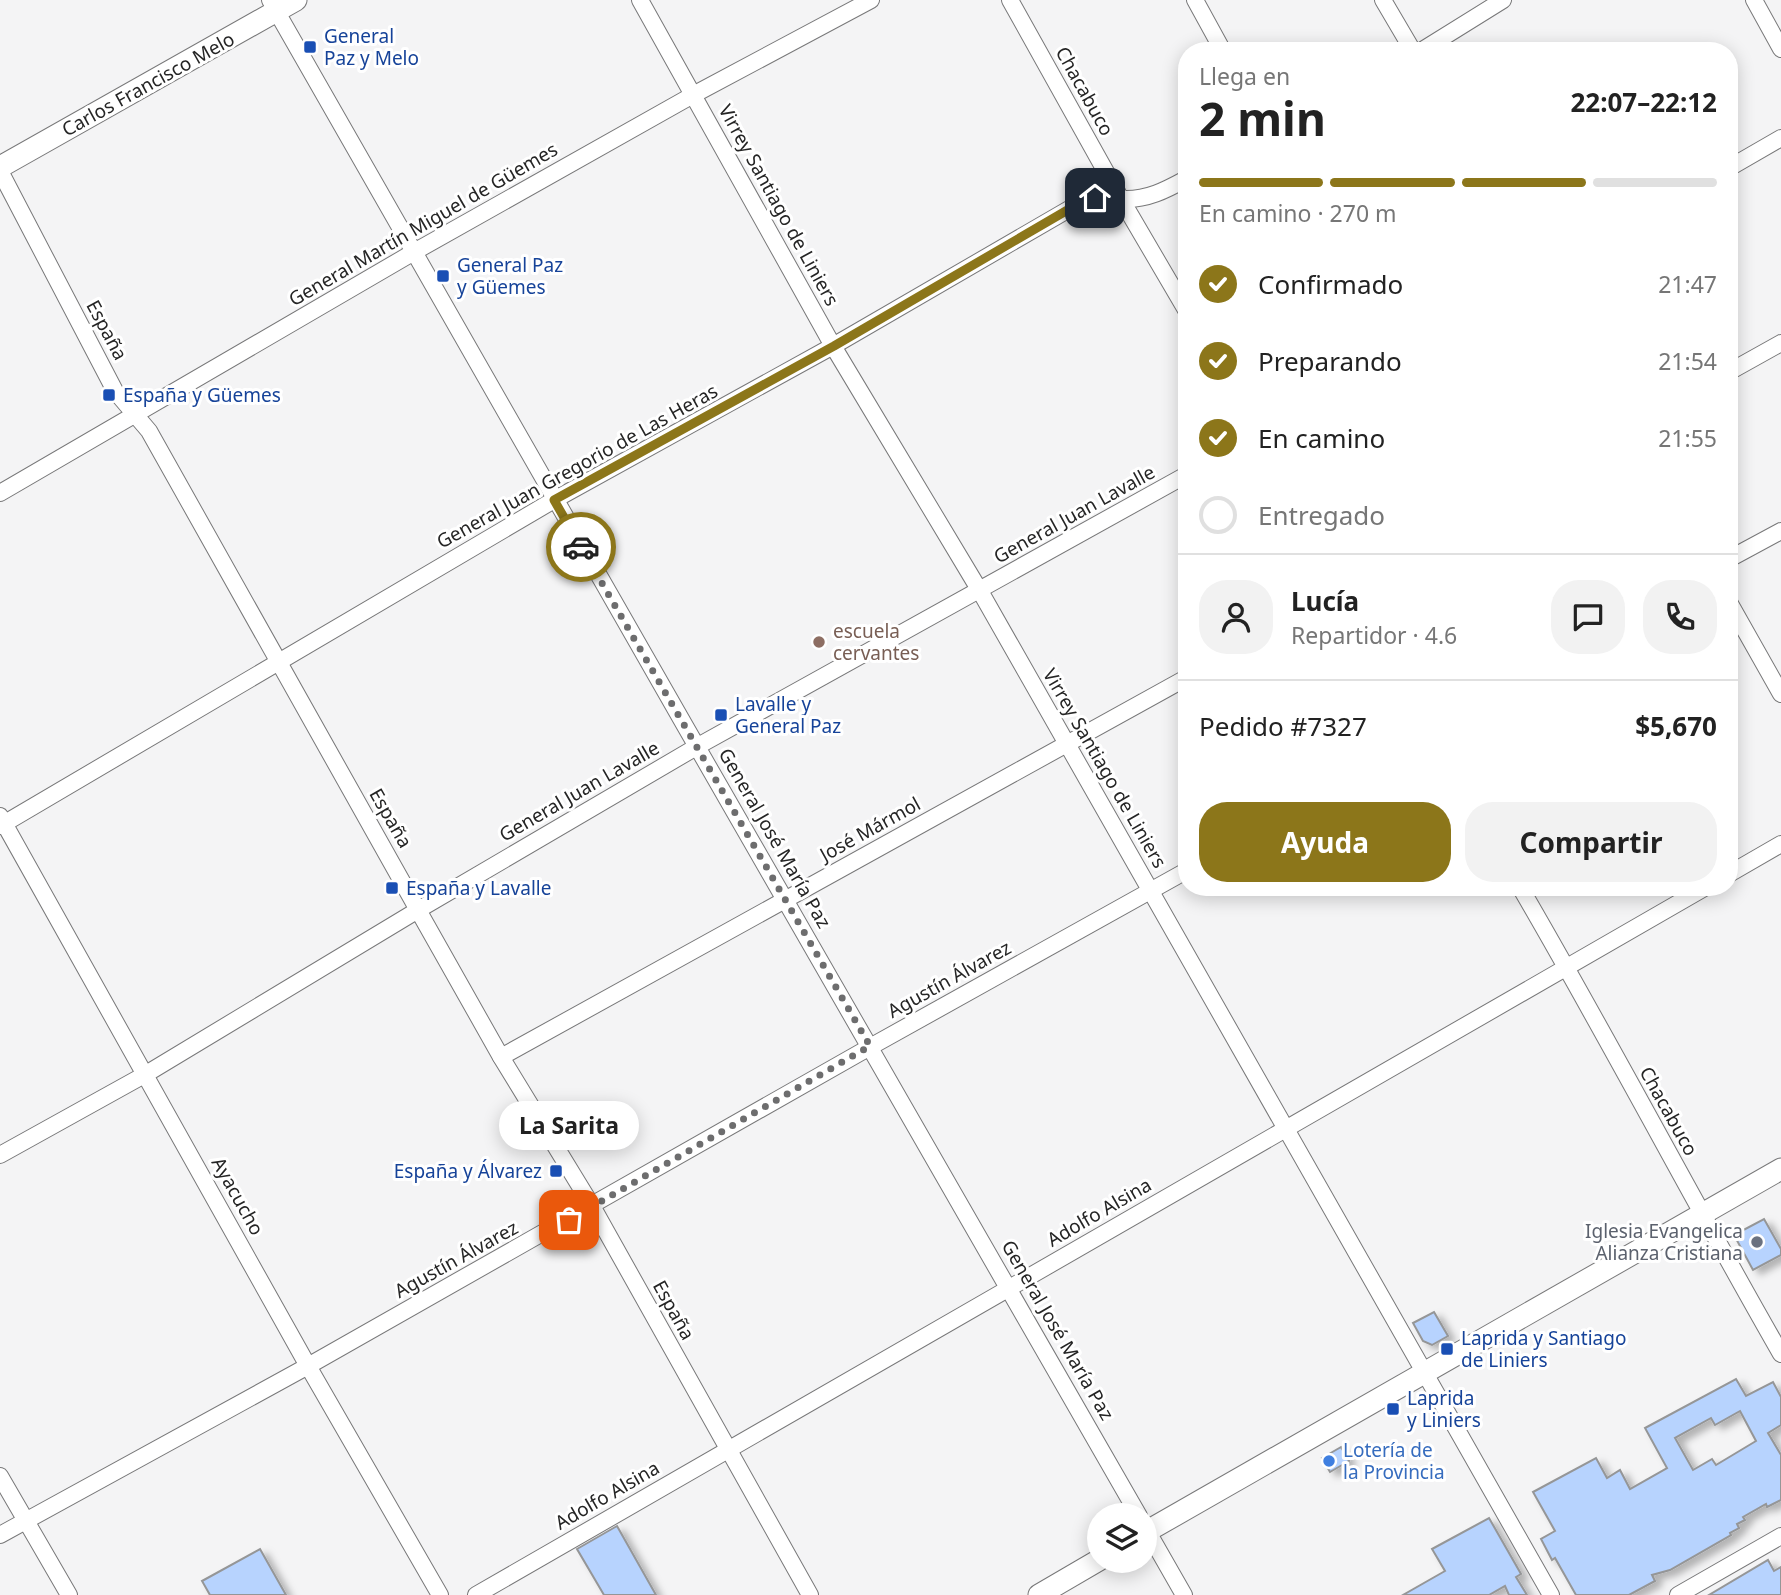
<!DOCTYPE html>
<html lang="es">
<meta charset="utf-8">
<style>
:root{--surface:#fff;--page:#f2f2f2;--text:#222;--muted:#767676;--line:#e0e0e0;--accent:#8c761a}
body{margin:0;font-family:"Noto Sans",sans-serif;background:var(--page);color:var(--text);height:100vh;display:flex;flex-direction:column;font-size:26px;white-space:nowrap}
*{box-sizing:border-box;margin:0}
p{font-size:23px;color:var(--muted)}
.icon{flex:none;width:38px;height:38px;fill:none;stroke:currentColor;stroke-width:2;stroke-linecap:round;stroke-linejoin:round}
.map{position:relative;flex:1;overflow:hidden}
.side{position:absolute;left:1178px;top:42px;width:560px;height:854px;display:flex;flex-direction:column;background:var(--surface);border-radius:28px;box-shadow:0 4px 18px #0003}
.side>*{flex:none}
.buttons{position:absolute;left:1087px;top:1503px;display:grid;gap:14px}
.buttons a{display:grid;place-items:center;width:70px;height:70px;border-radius:50%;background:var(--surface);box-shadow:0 4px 18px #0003;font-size:35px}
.pin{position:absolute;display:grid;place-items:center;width:60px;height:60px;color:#fff;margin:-30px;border-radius:14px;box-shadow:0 4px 10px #0006}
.courier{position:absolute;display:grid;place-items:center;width:70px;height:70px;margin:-35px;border:5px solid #8c761a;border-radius:50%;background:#fff;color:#222;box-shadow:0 2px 9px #0007}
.bubble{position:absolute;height:49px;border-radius:24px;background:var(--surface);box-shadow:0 4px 18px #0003;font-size:23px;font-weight:700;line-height:49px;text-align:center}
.overview em{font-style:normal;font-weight:700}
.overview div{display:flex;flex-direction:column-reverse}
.overview{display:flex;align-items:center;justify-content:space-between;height:119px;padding:0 21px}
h1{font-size:46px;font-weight:700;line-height:52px}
.bar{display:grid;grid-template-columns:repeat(4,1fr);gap:10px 7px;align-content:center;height:84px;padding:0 21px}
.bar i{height:9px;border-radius:5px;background:var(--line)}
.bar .active{background:var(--accent)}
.bar p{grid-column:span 4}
.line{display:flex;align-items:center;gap:18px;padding:0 21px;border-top:2px solid var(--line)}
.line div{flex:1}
.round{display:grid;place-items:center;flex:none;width:74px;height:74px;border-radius:28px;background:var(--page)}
ol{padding:0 21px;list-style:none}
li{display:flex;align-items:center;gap:21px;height:77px}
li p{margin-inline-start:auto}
li .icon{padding:7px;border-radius:50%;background:var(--accent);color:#fff;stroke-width:4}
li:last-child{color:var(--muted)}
li i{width:38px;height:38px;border:4px solid var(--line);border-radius:50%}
.primary-button{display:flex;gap:14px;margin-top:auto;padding:14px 21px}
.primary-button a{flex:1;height:80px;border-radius:28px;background:var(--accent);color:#fff;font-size:28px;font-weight:700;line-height:80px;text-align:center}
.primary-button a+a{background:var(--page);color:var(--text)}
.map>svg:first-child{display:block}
.building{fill:#b7d3fe;stroke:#959697;stroke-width:2;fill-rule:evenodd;filter:url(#shadow)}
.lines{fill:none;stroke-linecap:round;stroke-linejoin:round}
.minor-casing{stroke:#787879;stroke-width:18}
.tertiary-casing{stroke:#787879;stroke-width:23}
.minor{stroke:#fff;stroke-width:16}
.tertiary{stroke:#fff;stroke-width:21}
.done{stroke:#6d6d6e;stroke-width:7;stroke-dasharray:0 12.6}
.route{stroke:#8c761a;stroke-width:9}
.transit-dot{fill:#1a4fb4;stroke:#fff;stroke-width:2.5}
.education-dot{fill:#8d6e63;stroke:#fff;stroke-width:2.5}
.worship-dot{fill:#6b7280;stroke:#fff;stroke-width:2.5}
.shop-dot{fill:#3f7fe0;stroke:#fff;stroke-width:2.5}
.labels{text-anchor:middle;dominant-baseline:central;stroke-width:6;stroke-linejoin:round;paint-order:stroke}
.transit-label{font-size:19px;fill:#164399;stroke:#fff;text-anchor:start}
.street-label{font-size:19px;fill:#252525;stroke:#fff}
.education-label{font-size:19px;fill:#785e54;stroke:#fff;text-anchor:start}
.worship-label{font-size:19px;fill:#5b616d;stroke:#fff;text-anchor:end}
.shop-label{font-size:19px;fill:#366cbe;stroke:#fff;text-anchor:start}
</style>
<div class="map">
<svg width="1781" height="1595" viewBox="0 0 1781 1595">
<defs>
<filter id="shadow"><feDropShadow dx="7" dy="4.5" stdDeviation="3.5" flood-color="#0004"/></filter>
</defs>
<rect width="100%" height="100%" fill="#f4f4f5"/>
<g class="building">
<path d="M1764,1219L1781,1249V1255L1753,1270L1734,1235Z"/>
<path d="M1434,1312L1448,1336L1432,1345L1423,1341L1413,1323Z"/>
<path d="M1736,1379L1746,1396L1773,1382L1781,1397V1425L1768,1433L1781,1455V1500L1767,1507L1766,1504L1743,1517L1745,1520L1737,1524L1739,1528L1730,1533L1731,1535L1670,1570L1652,1575L1655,1581L1629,1595H1576L1555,1558L1552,1560L1541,1539L1555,1531L1533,1492L1596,1458L1607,1478L1620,1470L1630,1489L1667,1468L1645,1428ZM1740,1411L1756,1441L1716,1465L1712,1459L1693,1470L1675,1438L1711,1418L1715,1425Z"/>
<path d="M1341,1447L1349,1461L1330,1472L1322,1458Z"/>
<path d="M1489,1518L1521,1574L1516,1577L1527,1595H1509L1505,1586L1489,1595H1403L1445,1571L1432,1549Z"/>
<path d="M617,1526L656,1595H604L577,1549Z"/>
<path d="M260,1549L286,1595H210L202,1581Z"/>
<path d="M1768,1560L1774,1571L1781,1567V1595H1709Z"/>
</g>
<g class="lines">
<g class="minor-casing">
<g id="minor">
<path d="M270,0C556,508 851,1009 1139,1516"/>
<path d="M640,0L833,346L980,591L1551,1595"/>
<path d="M1010,0L1121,199L1186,310"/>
<path d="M1195,0L1223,51"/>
<path d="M1383,0L1413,51"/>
<path d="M1754,0L1781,49"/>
<path d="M1421,51L1503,0"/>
<path d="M1729,168L1781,138"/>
<path d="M0,171L115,391L149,431L418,910L501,1057L592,1206L810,1595"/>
<path d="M1729,372L1781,343"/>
<path d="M0,493L414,252L693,95L871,0"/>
<path d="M1729,559L1781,531"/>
<path d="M1729,602L1781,694"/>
<path d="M0,816L308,1366L440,1595"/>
<path d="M0,826L554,500L833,346L1083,201C1098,197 1108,199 1123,199C1147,200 1166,190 1186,179"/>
<path d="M1729,874L1781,844"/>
<path d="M1520,887C1610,1041 1692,1199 1781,1354"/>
<path d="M501,1057L1186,678"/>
<path d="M0,1155L146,1074L418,910L698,746L1186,475"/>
<path d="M0,1476L69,1595"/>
<path d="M1144,1525L1184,1595"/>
<path d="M0,1535L308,1366L870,1047L1186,871"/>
<path d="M476,1595L1706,887"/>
<path d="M1678,1595L1781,1536"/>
</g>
</g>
<g class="tertiary-casing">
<g id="tertiary">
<path d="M0,167L296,0"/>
<path d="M1144,1533L1781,1169"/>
<path d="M1039,1595L1099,1560"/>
</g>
</g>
<use href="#minor" class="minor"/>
<use href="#tertiary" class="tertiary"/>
</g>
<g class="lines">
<path class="done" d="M569,1220L870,1046L581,547"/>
<path class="route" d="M581,547L554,500L834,346L1083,201L1095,198"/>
</g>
<g class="transit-dot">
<rect x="303" y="40" width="14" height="14" rx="3.5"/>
<rect x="436" y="269" width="14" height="14" rx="3.5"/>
<rect x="102" y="388" width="14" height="14" rx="3.5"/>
<rect x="714" y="708" width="14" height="14" rx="3.5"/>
<rect x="385" y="881" width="14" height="14" rx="3.5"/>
<rect x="549" y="1164" width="14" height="14" rx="3.5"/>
<rect x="1440" y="1342" width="14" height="14" rx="3.5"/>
<rect x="1386" y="1402" width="14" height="14" rx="3.5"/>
</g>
<circle class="education-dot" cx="819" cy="642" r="7"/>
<circle class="worship-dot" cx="1757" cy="1242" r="7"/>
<circle class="shop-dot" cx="1329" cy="1461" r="7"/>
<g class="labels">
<g class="transit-label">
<text x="324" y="36">General<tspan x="324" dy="22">Paz y Melo</tspan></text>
<text x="457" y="265">General Paz<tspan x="457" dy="22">y Güemes</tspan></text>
<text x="123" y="395">España y Güemes</text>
<text x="735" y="704">Lavalle y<tspan x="735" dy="22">General Paz</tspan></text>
<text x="406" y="888">España y Lavalle</text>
<text x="542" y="1171" text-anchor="end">España y Álvarez</text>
<text x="1461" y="1338">Laprida y Santiago<tspan x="1461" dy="22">de Liniers</tspan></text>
<text x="1407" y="1398">Laprida<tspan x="1407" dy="22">y Liniers</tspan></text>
</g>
<g class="street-label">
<text transform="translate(148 84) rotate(-29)">Carlos Francisco Melo</text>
<text transform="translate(1085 91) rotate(61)">Chacabuco</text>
<text transform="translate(779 205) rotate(61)">Virrey Santiago de Liniers</text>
<text transform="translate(423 224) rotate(-30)">General Martín Miguel de Güemes</text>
<text transform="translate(107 330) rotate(62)">España</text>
<text transform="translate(577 466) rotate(-29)">General Juan Gregorio de Las Heras</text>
<text transform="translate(1074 514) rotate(-29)">General Juan Lavalle</text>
<text transform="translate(1105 768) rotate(60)">Virrey Santiago de Liniers</text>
<text transform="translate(579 791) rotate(-30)">General Juan Lavalle</text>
<text transform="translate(391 818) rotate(60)">España</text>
<text transform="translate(870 829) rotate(-29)">José Mármol</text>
<text transform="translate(775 838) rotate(60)">General José María Paz</text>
<text transform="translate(949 979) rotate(-29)">Agustín Álvarez</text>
<text transform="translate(1669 1111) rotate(61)">Chacabuco</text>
<text transform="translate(238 1196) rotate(61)">Ayacucho</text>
<text transform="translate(1099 1212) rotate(-30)">Adolfo Alsina</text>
<text transform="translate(456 1259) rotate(-29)">Agustín Álvarez</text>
<text transform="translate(674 1310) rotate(61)">España</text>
<text transform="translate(1058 1330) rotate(60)">General José María Paz</text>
<text transform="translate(607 1495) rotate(-30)">Adolfo Alsina</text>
</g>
<g class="education-label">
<text x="833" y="631">escuela<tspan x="833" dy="22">cervantes</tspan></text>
</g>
<g class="worship-label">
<text x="1743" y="1231">Iglesia Evangelica<tspan x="1743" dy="22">Alianza Cristiana</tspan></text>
</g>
<g class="shop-label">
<text x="1343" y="1450">Lotería de<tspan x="1343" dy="22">la Provincia</tspan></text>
</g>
</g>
</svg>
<div class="buttons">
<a><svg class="icon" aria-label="layers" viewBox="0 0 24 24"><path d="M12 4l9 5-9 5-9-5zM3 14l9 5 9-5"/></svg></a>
</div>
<div class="pin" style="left:569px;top:1220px;background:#ea580c"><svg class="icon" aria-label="bag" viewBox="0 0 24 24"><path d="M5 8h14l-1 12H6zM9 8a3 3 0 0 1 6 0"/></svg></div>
<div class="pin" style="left:1095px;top:198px;background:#1f2937"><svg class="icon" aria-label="home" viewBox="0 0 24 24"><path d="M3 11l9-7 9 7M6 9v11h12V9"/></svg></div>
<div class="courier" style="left:581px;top:547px"><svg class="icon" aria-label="car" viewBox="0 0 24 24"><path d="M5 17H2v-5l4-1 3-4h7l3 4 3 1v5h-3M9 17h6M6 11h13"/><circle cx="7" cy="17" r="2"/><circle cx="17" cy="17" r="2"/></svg></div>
<div class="bubble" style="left:499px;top:1101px;width:140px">La Sarita</div>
<section class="side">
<div class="overview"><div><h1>2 min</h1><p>Llega en</p></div><em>22:07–22:12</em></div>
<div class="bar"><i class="active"></i><i class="active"></i><i class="active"></i><i></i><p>En camino · 270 m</p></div>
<ol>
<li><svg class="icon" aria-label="check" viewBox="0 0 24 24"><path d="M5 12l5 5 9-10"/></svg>Confirmado<p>21:47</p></li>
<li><svg class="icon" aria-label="check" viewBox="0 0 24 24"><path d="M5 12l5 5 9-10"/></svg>Preparando<p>21:54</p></li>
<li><svg class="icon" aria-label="check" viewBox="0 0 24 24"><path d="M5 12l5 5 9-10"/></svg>En camino<p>21:55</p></li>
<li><i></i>Entregado</li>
</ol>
<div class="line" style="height:126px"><a class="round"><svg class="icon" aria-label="person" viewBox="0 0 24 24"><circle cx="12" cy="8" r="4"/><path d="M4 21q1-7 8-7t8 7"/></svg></a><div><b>Lucía</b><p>Repartidor · 4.6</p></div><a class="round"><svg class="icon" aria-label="chat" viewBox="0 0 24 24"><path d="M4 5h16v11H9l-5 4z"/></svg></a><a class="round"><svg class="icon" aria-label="phone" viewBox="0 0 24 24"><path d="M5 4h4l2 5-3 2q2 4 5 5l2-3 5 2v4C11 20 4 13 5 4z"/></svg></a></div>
<div class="line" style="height:91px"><div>Pedido #7327</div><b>$5,670</b></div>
<div class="primary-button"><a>Ayuda</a><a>Compartir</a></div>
</section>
</div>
